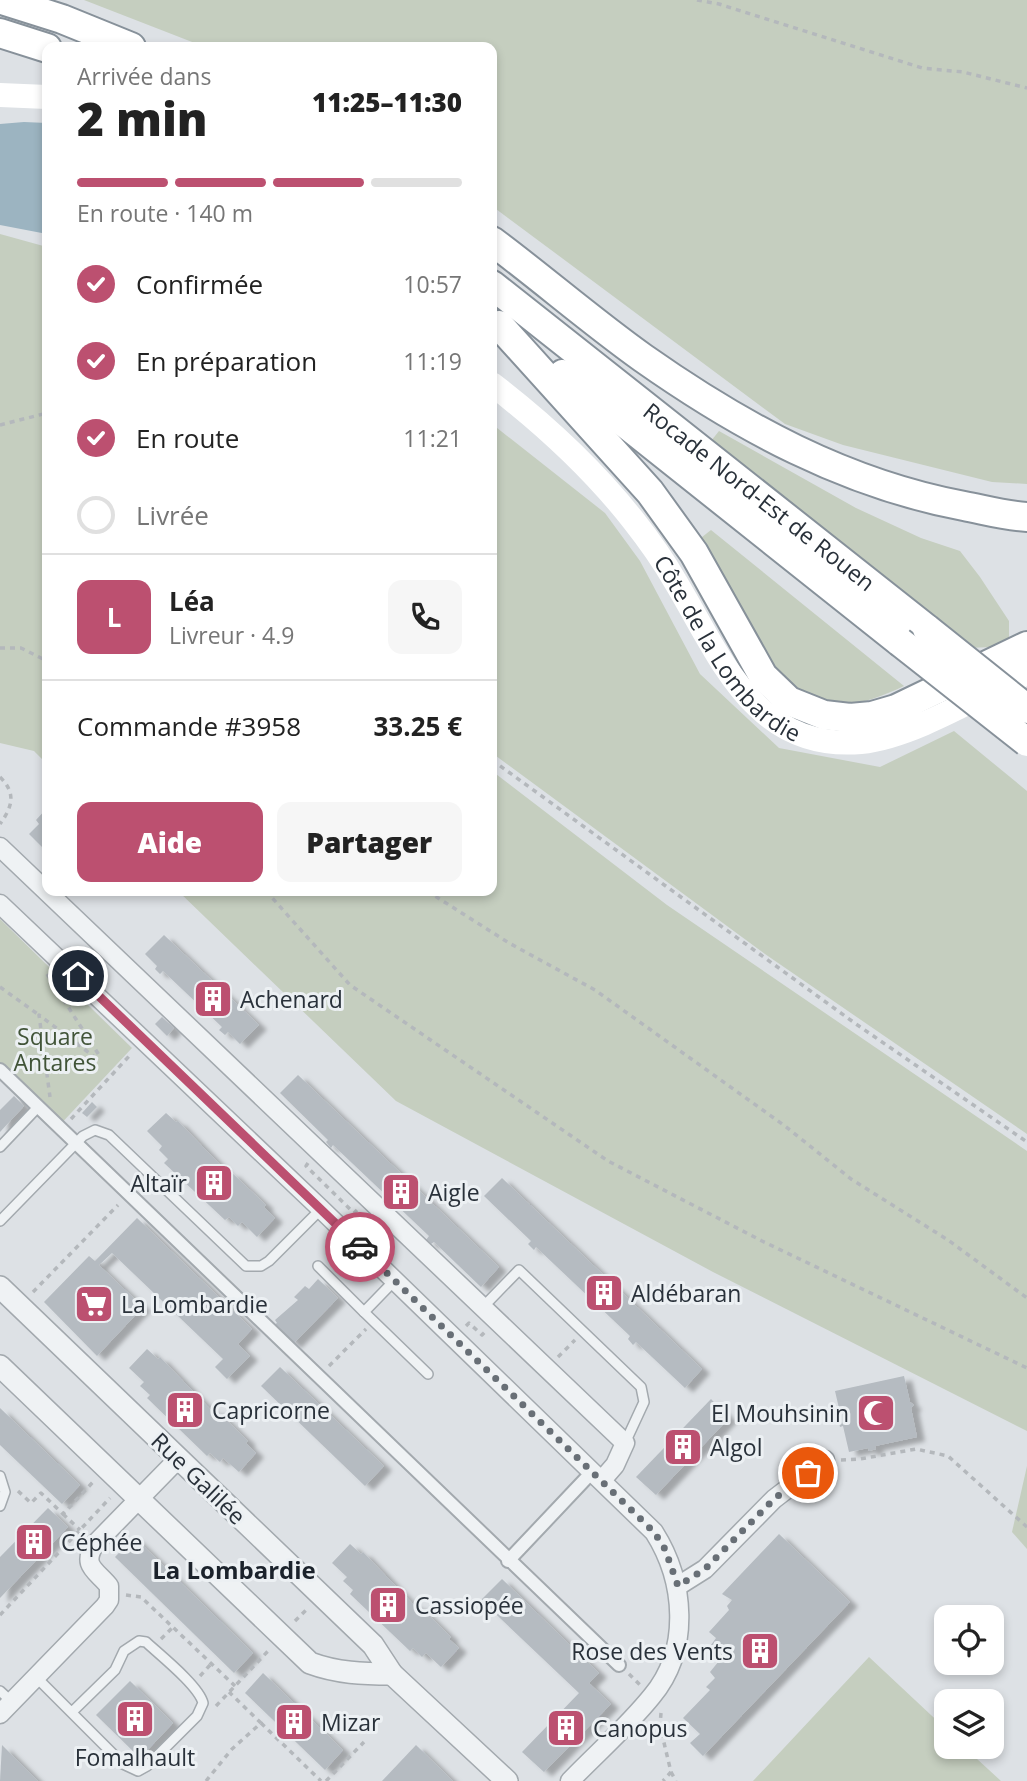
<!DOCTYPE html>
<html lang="fr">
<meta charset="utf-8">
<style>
:root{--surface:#fff;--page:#f6f6f6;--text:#222;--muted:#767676;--line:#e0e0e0;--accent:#bc5070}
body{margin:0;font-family:"Open Sans",sans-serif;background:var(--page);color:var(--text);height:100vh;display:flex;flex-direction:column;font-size:26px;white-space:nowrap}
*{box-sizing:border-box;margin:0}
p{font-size:23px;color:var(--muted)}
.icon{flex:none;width:38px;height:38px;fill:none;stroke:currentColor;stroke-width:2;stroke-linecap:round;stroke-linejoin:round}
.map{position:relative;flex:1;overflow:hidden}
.details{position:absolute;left:42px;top:42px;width:455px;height:854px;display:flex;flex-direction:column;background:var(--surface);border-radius:14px;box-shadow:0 4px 10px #0003}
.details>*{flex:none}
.buttons{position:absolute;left:934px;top:1605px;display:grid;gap:14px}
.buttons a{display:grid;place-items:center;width:70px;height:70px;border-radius:14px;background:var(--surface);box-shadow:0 4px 10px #0003;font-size:35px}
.pin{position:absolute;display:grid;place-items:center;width:60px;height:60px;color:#fff;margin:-30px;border:4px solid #fff;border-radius:50%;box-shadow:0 2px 7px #0007}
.courier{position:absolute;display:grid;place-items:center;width:70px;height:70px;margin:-35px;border:5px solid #bc5070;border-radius:50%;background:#fff;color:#222;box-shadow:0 2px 9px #0007}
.summary em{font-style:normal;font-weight:800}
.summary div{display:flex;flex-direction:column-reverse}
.summary{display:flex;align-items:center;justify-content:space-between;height:119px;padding:0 35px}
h1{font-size:46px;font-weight:800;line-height:52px}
.bar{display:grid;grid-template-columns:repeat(4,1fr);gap:10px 7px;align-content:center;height:84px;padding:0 35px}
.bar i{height:9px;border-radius:5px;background:var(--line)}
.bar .selected{background:var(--accent)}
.bar p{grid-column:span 4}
.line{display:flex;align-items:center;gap:18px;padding:0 35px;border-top:2px solid var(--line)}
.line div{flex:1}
.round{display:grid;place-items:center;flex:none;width:74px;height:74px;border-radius:14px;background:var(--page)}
ol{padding:0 35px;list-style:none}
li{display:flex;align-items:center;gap:21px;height:77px}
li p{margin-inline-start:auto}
li .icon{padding:7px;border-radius:50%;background:var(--accent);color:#fff;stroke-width:4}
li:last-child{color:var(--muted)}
li i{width:38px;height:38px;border:4px solid var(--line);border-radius:50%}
.action{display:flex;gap:14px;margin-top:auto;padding:14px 35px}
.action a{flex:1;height:80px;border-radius:14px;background:var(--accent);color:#fff;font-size:28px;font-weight:800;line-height:80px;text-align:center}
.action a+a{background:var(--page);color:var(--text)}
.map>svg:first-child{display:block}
.green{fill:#c5cebf}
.water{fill:#9cb4c1}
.building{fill:#b5bbc1;filter:url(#shadow)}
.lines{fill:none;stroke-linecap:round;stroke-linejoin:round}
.service-casing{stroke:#a3a9ae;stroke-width:12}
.pedestrian-casing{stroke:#a3a9ae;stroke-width:16}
.minor-casing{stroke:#a3a9ae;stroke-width:21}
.tertiary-casing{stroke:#a3a9ae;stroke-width:24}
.trunk-casing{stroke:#87919a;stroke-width:32}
.path{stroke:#b4b8bc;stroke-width:3.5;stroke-dasharray:5 5;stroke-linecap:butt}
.service{stroke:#eff2f4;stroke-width:9}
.pedestrian{stroke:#eff2f4;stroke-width:12}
.minor{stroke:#eff2f4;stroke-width:18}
.tertiary{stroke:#eff2f4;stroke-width:21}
.secondary{stroke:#fff;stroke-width:24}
.trunk{stroke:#fff;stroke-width:28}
.trunk-bridge-casing{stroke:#87919a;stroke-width:32;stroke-linecap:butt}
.trunk-bridge{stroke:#fff;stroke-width:28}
.done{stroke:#686f76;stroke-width:7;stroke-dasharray:0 12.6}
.route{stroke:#bc5070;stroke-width:9}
.labels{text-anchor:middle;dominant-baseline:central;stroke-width:6;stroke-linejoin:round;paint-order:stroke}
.street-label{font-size:23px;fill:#29313a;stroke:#ecf0f3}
.poi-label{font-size:23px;fill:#29313a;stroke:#ecf0f3;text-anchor:start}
.park-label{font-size:23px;fill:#415438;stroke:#ecf0f3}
.neighbourhood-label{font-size:24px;font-weight:bold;fill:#1b222b;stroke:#ecf0f3}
</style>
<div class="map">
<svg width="1027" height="1781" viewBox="0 0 1027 1781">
<defs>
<filter id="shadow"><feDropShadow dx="8" dy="4.5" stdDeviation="2" flood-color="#0004"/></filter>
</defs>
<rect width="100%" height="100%" fill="#dde1e5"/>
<g class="green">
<path d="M84,0H1027V484L992,482L843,445L785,424L492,206V47H205Z"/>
<path d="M0,234L47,247V764L34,751L0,743Z"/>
<path d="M492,424L605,513L640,561L700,674L779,748L880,767L954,731L1027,791V1134L765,954L492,753Z"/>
<path d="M719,431L856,508L921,538L960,551L980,577L1009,621V639L993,647L966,648L711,441Z"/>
<path d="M711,530L904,686C879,698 845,711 816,702C766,687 721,586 697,541Z"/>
<path d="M492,771L667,905L1027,1151V1431L713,1272L396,1101L178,891H492Z"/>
<path d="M0,919L132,1048L56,1129L0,1076Z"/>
<path d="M1027,1466V1549L1012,1532Z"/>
<path d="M869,1657L947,1730V1746L964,1747L1001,1781H753Z"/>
</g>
<path class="water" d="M24,122L47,123V234L0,225V124Z"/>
<g class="building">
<path d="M47,808V852L29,834L39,824L36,820Z"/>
<path d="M164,935L259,1025L240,1044L228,1032L225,1035L219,1030L222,1027L163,971L160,974L155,969L157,966L145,954Z"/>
<path d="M162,1017L174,1028L167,1036L155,1024Z"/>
<path d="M298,1075L499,1267L481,1287L434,1242L431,1244L426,1240L429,1236L333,1145L331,1148L326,1142L328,1140L280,1093Z"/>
<path d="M14,1096L24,1106L0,1132V1110Z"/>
<path d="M92,1102L97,1107L87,1117L82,1113Z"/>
<path d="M166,1113L176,1122L178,1121L229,1174L231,1172L266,1205L264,1207L275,1218L257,1237L242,1222L238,1226L229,1217L225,1220L164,1163L168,1159L159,1150L162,1146L147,1131Z"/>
<path d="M502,1178L702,1369L685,1388L636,1342L633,1345L628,1339L630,1336L536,1247L534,1250L528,1244L531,1241L484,1196Z"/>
<path d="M137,1218L252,1329L238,1344L250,1356L227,1379L215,1367L223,1359L112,1253L99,1265L143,1307L97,1356L44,1302L89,1256L95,1261Z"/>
<path d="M318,1279L338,1298L293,1344L274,1325L277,1323L275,1320L298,1300L294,1297L305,1286L309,1289Z"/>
<path d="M147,1349L158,1359L160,1357L213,1412L215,1409L248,1441L246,1443L256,1453L239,1472L223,1458L220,1462L210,1453L207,1456L147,1398L150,1395L140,1386L144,1382L129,1368Z"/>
<path d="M280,1367L384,1466L365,1486L261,1386Z"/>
<path d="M904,1376L910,1402L914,1405L911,1408L917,1437L875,1446L876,1449L869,1451L868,1448L849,1452L843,1426L840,1427L838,1417H841L835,1391Z"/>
<path d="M711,1399L729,1418L656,1495L636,1477Z"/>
<path d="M0,1408L80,1485L62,1504L0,1445Z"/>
<path d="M48,1508L68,1527L0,1598V1557Z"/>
<path d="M779,1534L850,1602L703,1756L690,1743L700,1734L683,1718L710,1690L706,1687L715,1678L710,1672L723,1656L711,1645L716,1638L709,1632L729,1610L727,1606L732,1600L722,1594Z"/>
<path d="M134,1537L253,1653L234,1673L115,1557Z"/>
<path d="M350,1544L361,1554L363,1552L415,1606L417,1604L451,1637L449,1639L459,1648L441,1667L426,1653L422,1657L413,1648L410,1651L350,1594L353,1590L343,1581L347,1577L332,1563Z"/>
<path d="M502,1579L599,1673L589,1683L611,1704L544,1772L522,1752L579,1693L481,1600Z"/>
<path d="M263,1673L343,1750L325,1770L245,1693Z"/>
<path d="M130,1681L173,1723L140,1758L96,1715Z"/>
<path d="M2,1745L38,1781H0Z"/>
<path d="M416,1745L453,1781H382Z"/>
</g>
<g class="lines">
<g class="service-casing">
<g id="service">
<path d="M0,1147L38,1107"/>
<path d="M0,1221L83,1136L95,1130L109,1135L246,1266H261L269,1261L321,1209"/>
<path d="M318,1266L364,1312"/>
<path d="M395,1280L364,1312L428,1374"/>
<path d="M483,1307L519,1270L641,1387L644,1402L625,1443"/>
<path d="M0,1476L5,1492L0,1506"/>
<path d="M36,1677L123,1764L138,1771L147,1766L197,1716L203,1703C199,1686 160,1655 146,1642L139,1641L124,1651L115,1670L72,1712"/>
<path d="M0,1691L12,1702"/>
</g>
</g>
<g class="pedestrian-casing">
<g id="pedestrian">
<path d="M0,1070L619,1665"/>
<path d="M508,1561L593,1471"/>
</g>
</g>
<g class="minor-casing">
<g id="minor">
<path d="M0,847L625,1443L615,1465L602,1480"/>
<path d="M0,904L321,1209L654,1532C685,1581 691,1649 652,1696C628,1726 597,1753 570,1781"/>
<path d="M678,1586L705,1569L774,1499L825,1460"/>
<path d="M0,1714L105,1606L109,1600V1586C96,1570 81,1566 95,1544L179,1458"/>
</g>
</g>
<g class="tertiary-casing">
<g id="tertiary">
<path d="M0,1287L373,1645L392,1674L507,1781"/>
<path d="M0,1366L310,1663C337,1673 363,1674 392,1674"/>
</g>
</g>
<g class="trunk-casing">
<g id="trunk">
<path d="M2,0L62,19L131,47"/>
<path d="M0,33L47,48"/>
<path d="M492,241C543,279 591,321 643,358C741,427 846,484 964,506C985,510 1006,516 1027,517"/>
<path id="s2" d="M492,285L927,629"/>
<path d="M499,325L650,492L694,553L763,676L789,701L824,715L850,718L872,716L896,709L1027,646"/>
<path d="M563,374L900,642"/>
</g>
</g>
<g class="path">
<path d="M697,0L719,4L922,68L963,72L1027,88"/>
<path d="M0,425L47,413"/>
<path d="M0,648H21L47,661"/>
<path d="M492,760L856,1024L1027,1142"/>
<path d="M0,777C16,793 13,806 0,824"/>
<path d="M266,891L350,985L608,1161L762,1241L1027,1368"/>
<path d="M427,891L509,943L595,990L785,1126L851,1179L948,1240L1027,1298"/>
<path d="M47,974L99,1055L96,1058L39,1015L50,1097"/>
<path d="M0,987L39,1015"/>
<path d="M71,1119L132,1053"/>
<path d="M308,1163L306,1166L354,1213L358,1209"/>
<path d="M33,1292L118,1205"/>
<path d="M466,1326L469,1323L482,1335L486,1331"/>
<path d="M558,1357L575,1340"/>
<path d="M329,1366L366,1329"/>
<path d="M841,1460L860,1459L916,1449L948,1456L1027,1527"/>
<path d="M18,1491L31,1503L41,1493L63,1514L93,1482"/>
<path d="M63,1514L80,1530"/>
<path d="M126,1595L141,1597L235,1686"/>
<path d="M0,1615L110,1498"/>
<path d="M295,1621L307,1609"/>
<path d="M161,1639L173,1627"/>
<path d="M629,1674L641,1686"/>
<path d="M200,1676L211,1664"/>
<path d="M216,1706L269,1650"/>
<path d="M661,1713L660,1726L671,1772L663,1781"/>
<path d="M261,1723L321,1781"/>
<path d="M671,1772L676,1781"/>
<path d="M206,1781L232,1749L261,1723L229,1692"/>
<path d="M326,1781L364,1742"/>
</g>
<use href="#service" class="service"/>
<use href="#pedestrian" class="pedestrian"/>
<use href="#minor" class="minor"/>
<use href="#tertiary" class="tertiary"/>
<g class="secondary">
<path d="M0,95L47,97"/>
<path id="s1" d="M492,384C544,424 592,468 633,520C648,539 663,560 675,581C721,657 754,751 861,742C912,737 980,695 1027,673"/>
</g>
<use href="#trunk" class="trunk"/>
<g class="trunk-bridge-casing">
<g id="trunk-bridge">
<path d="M927,629L1027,709"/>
<path d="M900,642L1027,742"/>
</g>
</g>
<use href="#trunk-bridge" class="trunk-bridge"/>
</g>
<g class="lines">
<path class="done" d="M360,1247L654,1532L665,1549L678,1586L705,1569L774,1499L808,1473"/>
<path class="route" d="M78,976L360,1247"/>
</g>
<defs>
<g id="building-square" transform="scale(2.0125)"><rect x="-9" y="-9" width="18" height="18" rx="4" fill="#bc5070" stroke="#ecf0f3"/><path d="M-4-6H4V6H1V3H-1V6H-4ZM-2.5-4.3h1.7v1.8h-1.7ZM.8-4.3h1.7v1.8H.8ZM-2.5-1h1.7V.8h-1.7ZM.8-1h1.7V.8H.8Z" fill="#fff"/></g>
<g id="supermarket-square" transform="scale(2.0125)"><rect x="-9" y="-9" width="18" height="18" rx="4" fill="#bc5070" stroke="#ecf0f3"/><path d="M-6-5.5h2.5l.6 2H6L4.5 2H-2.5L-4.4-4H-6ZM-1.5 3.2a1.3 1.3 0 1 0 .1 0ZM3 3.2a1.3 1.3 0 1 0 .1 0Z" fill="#fff"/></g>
<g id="mosque-square" transform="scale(2.0125)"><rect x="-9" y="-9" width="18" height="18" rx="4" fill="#bc5070" stroke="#ecf0f3"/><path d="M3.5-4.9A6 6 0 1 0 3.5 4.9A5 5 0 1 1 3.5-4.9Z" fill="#fff"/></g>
</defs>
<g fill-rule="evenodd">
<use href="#building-square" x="213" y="999"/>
<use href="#building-square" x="214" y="1183"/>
<use href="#building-square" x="401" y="1192"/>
<use href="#building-square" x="604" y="1293"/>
<use href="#supermarket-square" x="94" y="1304"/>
<use href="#building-square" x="185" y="1410"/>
<use href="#mosque-square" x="876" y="1413"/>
<use href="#building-square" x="683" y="1447"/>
<use href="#building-square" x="34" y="1542"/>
<use href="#building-square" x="388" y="1605"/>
<use href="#building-square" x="760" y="1651"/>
<use href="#building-square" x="135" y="1719"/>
<use href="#building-square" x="294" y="1722"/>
<use href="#building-square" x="566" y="1728"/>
</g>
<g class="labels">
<g class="street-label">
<text stroke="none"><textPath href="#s2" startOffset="341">Rocade Nord-Est de Rouen</textPath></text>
<text stroke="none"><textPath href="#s1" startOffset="357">Côte de la Lombardie</textPath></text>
<text transform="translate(199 1478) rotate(44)">Rue Galilée</text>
</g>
<g class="poi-label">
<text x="240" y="999">Achenard</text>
<text x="187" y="1183" text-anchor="end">Altaïr</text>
<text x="428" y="1192">Aigle</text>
<text x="631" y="1293">Aldébaran</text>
<text x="121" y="1304">La Lombardie</text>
<text x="212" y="1410">Capricorne</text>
<text x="849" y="1413" text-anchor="end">El Mouhsinin</text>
<text x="710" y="1447">Algol</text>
<text x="61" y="1542">Céphée</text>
<text x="415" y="1605">Cassiopée</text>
<text x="733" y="1651" text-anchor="end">Rose des Vents</text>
<text x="321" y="1722">Mizar</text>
<text x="593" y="1728">Canopus</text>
<text x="135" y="1757" text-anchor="middle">Fomalhault</text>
</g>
<g class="park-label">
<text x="55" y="1036">Square<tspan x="55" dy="26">Antares</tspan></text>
</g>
<g class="neighbourhood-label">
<text x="234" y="1569">La Lombardie</text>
</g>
</g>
</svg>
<div class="buttons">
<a><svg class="icon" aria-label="locate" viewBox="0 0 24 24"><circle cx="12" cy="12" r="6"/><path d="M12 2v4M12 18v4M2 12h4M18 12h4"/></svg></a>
<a><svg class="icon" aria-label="layers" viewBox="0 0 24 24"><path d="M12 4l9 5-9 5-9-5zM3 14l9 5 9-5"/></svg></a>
</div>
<div class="pin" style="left:808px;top:1473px;background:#ea580c"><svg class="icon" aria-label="bag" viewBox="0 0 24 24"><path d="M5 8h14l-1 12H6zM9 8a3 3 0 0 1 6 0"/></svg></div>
<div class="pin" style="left:78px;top:976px;background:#1f2937"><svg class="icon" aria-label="home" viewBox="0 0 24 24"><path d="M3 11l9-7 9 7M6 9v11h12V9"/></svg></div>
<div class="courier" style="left:360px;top:1247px"><svg class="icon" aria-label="car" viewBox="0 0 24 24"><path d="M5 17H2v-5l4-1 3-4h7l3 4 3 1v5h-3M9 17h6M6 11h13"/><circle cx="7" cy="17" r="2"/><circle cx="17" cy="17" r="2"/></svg></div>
<section class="details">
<div class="summary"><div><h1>2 min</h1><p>Arrivée dans</p></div><em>11:25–11:30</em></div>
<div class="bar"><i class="selected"></i><i class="selected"></i><i class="selected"></i><i></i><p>En route · 140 m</p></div>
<ol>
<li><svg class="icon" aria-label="check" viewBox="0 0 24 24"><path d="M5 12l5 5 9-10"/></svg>Confirmée<p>10:57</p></li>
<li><svg class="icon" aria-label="check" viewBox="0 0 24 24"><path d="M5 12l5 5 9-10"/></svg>En préparation<p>11:19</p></li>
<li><svg class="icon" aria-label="check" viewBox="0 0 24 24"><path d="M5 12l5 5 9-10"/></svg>En route<p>11:21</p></li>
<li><i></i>Livrée</li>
</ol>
<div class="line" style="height:126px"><b class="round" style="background:var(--accent);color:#fff">L</b><div><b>Léa</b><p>Livreur · 4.9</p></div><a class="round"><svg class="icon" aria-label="phone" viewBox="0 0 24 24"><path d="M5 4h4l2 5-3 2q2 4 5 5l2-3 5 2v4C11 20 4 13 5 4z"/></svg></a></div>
<div class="line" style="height:91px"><div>Commande #3958</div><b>33.25 €</b></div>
<div class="action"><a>Aide</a><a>Partager</a></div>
</section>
</div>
